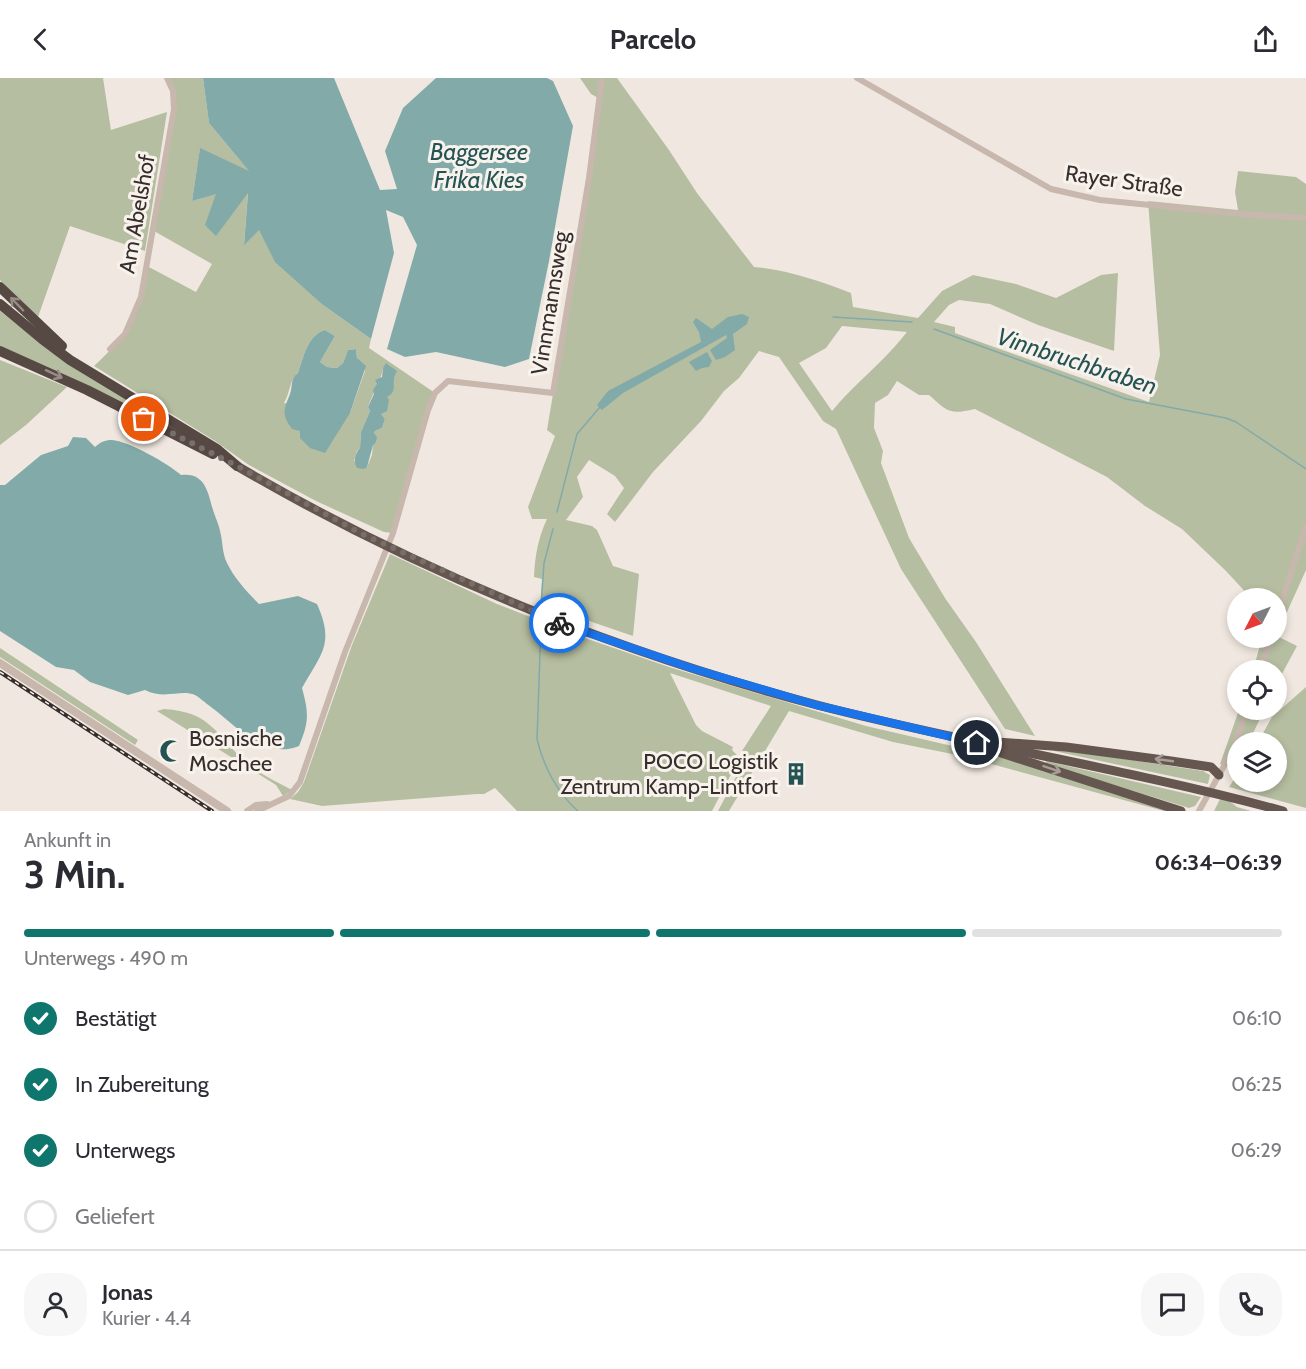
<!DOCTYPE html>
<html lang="de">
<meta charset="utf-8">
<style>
:root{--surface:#fff;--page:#f7f7f7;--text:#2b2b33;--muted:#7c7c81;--line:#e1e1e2;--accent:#0f766e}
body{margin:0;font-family:Cabin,sans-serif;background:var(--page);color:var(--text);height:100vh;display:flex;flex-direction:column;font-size:22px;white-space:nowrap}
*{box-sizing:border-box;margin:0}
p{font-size:20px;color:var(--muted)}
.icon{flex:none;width:33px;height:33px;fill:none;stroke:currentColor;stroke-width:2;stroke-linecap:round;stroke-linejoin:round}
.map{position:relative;height:733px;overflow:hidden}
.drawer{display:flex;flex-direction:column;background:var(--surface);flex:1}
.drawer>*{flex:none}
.needle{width:39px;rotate:228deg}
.fabs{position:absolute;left:1227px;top:510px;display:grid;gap:12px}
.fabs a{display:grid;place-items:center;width:60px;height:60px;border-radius:50%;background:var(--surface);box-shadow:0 3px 9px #0003;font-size:30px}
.pin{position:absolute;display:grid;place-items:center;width:51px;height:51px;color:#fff;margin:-26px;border:3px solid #fff;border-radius:50%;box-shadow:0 2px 6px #0007}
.courier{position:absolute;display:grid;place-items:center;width:60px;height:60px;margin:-30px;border:4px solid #1a73e8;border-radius:50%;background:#fff;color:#222;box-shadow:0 2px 8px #0007}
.headline em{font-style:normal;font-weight:700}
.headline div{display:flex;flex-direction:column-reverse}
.headline{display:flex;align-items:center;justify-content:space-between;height:102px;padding:0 24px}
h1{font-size:39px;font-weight:700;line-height:45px}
.bar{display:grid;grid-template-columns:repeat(4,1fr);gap:9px 6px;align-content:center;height:72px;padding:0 24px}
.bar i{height:8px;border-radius:4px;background:var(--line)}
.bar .active{background:var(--accent)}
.bar p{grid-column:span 4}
.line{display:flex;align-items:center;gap:15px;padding:0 24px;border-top:2px solid var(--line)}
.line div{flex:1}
.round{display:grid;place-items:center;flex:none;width:63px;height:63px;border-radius:24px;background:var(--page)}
ol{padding:0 24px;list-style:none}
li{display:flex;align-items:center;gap:18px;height:66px}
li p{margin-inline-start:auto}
li .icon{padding:6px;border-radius:50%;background:var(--accent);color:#fff;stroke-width:4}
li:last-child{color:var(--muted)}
li i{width:33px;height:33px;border:3px solid var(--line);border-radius:50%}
header{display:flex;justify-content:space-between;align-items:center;height:78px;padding:0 24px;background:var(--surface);font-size:27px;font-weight:700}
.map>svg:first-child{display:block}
.green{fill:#b6bea1;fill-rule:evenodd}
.water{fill:#82aaa9}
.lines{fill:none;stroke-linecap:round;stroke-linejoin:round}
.stream{stroke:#82aaa9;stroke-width:1.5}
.minor{stroke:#c7b7ad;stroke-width:6}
.tertiary{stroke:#c7b7ad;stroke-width:8}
.trunk{stroke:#665650;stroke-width:9}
.motorway{stroke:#564843;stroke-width:10}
.rail-casing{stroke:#372e2b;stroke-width:4}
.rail{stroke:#f8f2ec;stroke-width:1.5;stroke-dasharray:4.5;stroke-linecap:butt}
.oneway{stroke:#978c87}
.oneway2{stroke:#a89c96}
.done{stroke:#786f6a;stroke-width:6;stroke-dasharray:0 10.8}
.route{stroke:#1a73e8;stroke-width:8}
.labels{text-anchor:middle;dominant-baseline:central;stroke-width:6;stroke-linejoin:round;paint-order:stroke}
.street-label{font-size:22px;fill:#372e2b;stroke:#f8f2ec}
.poi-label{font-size:22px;fill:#372e2b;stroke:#f8f2ec;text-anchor:start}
.water-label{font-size:24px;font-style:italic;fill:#255353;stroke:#f8f2ec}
</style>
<header><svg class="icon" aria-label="back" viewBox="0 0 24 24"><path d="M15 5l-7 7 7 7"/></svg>Parcelo<svg class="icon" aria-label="share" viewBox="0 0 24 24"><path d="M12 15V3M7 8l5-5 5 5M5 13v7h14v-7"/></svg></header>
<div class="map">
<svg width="1306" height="733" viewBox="0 0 1306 733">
<rect width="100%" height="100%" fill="#f0e8e0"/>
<g class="green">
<path d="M0,0H103L111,52L167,34L145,173L70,148L37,242L0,202Z"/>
<path d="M167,0H203L209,45L250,94L200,71L192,123L216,115L248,114L244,166L259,151L323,227L371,261L369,270L435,315L393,455L384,454L316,423L249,387L215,363L94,288C130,255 138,235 147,188L196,214L212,186L154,153L174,31L173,13ZM325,252L335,258L320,284L327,289L337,290L343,285L348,272L356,271L357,280L365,293L350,335L284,325C290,316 290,300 298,295C304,278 307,258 325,252ZM389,287L394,292L381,336L385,341L382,350L375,353L374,355L372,377L367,389L354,383L357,373L360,370L361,354L370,333L368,329C372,316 381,304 383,290Z"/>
<path d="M580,0H617L669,72L697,115L754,189C788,192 819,203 851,215L853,229L918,240L942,213L973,197L1016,206L1056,220L1101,197L1118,195L1114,273L1038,247L990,226L959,222L949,227L934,244L955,249V255L1149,324L1160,277L1148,123L1238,132L1235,114L1238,93L1296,99L1306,106V492L1287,534L1276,541V520H1251L1226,493L1182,451L1145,428L1107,399L975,331C949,337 948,334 929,317H919L897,303L888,317L875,325L874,350L883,373L881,385L909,460L945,520L976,564L1035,658L1005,651L901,491L836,351L823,343L779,279L759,273L739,300L724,313L701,343L653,394L615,444L607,436L624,410L615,398L589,382L577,399L583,419L566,442L592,448L597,452L613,488L639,496L633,558L592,544L541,523L542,501L534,499C535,478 538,460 547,441H532L528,429L555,358L547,352L602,22L591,16ZM842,248L907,254C884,284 855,305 832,333L799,285L826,270Z"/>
<path d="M0,233L30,257L184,356L0,269Z"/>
<path d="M0,282L67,309L26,347L0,367Z"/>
<path d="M390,476L497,526L579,558L669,589L866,648L1004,680L1172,733H1164L962,678L893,664L789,633L729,733H718L748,676L742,673L771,628L670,595L696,647L702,653L733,669L732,672L738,678L737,685L712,733H517L495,710L484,716H477L322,728L290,721L298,714L304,704L352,567Z"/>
<path d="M1277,558L1297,568L1277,605L1276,592H1253L1261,564L1269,560Z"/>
<path d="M0,570L138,662L135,667L0,579Z"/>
<path d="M1306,609V730L1229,709L1237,697L1238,704H1276V664H1258L1272,639Z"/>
<path d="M164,631C211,634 213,654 244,682C257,695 276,703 292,712L283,718L276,707L157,633Z"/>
<path d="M1239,632H1264L1249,664H1238L1236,691L1220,686Z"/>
<path d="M1054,670L1203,693L1210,697L1208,706L1054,673Z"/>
<path d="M1046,683L1201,719L1195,728L1189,730L1046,686Z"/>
<path d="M1222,717L1237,729L1251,733H1214Z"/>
</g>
<g class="water">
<path d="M203,0H334L380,112L397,111L385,73L403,30L436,0H547L553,3L573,48L549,183L529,281L505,289L436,274L405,279L387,271L417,167L403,139L386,132L394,175L371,261L323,227L275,184L259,152L244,167L248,115L216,158L205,147L216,116L192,123L200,70L249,93L209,45Z"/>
<path d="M742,236L749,239L747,246L733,256L735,272L725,279L716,282L710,272L727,260L726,257L623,315L602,332L597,327L608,313L701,264L699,254L693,244L696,240L712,251L728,239Z"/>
<path d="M325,252L335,258L320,284L327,289L337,290L343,285L348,272L356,271L357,280L366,288L350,335L325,375L310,370L300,360V353L292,351C281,336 284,331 290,316C293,308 290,300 298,295C304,278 307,258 325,252Z"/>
<path d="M707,274L712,283L709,289L702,290L696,293L689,284Z"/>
<path d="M386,285L397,293C396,295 394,298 394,301C393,310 396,314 387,319L389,322L387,333L381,336L385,341L382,350L375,353L374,355L377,359L376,364L373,367L367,389L364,391L357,390C353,384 355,375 360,370L361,354L370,333L368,329L374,316L373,312L377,306L375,302L382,299L383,290Z"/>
<path d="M73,359L86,360L95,369C101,364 104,362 112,362C128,363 169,386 181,397C207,394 208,417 214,435C216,441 219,447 220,453C223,464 222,475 227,485C234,500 248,515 259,526L298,518L317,526C335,566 321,576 302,610C309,636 309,644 299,668C263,683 233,644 207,626C203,623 199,619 195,617C180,611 165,622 145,612L128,617L90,604L74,592L56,589L0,553V407H5L41,377L68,368Z"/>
</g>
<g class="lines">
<g class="stream">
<path d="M833,239L912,244"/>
<path d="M934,251L1126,321L1226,340L1236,344L1306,391"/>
<path d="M557,434L577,356L600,329"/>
<path d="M541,528L544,485L553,451"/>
<path d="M541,547L537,661C543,687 557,715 578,733"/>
</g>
<g class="minor">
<path d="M857,0L1051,111L1100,122L1239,136L1306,140"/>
<path d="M110,271L125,256L141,219L174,31L173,13L167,0"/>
<path d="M1276,542L1306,448"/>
<path d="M1260,592L1271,560"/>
<path d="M247,733L256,727L267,726"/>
<path d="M257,733L289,718L300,704L345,574L393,455L428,332L435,315L448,303L553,315L589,100L602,0"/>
<path d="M1199,733L1234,670L1247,632"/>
</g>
<path class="tertiary" d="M0,585L227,733"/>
<g class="trunk">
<path d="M237,388C418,494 614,573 817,627C971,667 1129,691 1283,733"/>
<path d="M997,664L1066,669L1171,683L1211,689L1219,697"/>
<path d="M1001,675L1181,733"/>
</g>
<g class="motorway">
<path d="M0,209L62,268"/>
<path d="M0,226L42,261L70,282L217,371L237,388"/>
<path d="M0,273L87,312L213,376"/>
</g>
<g class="rail-casing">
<path id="rail" d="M0,594L212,733"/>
</g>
<use href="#rail" class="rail"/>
</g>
<defs><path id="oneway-shaft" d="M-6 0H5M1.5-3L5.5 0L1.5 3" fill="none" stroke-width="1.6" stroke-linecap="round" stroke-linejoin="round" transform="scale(1.5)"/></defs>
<g class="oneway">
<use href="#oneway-shaft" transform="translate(17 226) rotate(-134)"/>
<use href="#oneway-shaft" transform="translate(54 296) rotate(25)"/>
</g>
<g class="oneway2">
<use href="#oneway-shaft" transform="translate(1164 682) rotate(-172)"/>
<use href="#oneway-shaft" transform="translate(1052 691) rotate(18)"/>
</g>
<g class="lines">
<path class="done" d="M144,341L237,388L362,456L559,545"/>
<path class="route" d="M559,545L691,590L816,627L977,665"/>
</g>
<defs>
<g id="mosque-bare" transform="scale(1.8)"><path d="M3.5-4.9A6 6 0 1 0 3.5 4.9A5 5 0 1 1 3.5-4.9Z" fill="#255353" stroke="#f8f2ec" stroke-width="2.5" paint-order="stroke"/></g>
<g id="building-bare" transform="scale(1.8)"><path d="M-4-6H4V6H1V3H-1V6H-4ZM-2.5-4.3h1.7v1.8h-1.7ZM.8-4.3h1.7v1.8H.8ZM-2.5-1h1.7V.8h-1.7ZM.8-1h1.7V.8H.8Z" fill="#255353" stroke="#f8f2ec" stroke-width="2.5" paint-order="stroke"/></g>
</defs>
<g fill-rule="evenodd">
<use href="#mosque-bare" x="171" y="673"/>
<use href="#building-bare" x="796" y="696"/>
</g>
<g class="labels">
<g class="street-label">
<text transform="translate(1124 103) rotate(8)">Rayer Straße</text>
<text transform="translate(137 136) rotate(-80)">Am Abelshof</text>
<text transform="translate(550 225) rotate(-81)">Vinnmannsweg</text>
</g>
<g class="poi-label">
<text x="189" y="660">Bosnische<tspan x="189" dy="25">Moschee</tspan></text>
<text x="778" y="683" text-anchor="end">POCO Logistik<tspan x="778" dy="25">Zentrum Kamp-Lintfort</tspan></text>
</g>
<g class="water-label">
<text x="479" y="73">Baggersee<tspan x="479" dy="28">Frika Kies</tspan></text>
<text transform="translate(1077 283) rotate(18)">Vinnbruchbraben</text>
</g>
</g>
</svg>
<div class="fabs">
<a><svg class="needle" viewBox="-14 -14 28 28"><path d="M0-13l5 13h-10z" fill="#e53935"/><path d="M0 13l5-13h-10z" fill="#7c7c81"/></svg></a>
<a><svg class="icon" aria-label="locate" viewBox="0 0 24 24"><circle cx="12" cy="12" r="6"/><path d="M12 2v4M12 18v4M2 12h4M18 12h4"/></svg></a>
<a><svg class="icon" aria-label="layers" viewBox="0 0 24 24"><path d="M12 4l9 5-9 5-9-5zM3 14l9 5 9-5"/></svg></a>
</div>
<div class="pin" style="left:144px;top:341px;background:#ea580c"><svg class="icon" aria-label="bag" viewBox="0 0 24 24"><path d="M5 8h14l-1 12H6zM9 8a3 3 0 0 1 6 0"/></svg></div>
<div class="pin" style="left:977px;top:665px;background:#1f2937"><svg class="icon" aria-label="home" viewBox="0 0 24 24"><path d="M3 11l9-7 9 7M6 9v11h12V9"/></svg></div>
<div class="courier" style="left:559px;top:545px"><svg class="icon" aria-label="bike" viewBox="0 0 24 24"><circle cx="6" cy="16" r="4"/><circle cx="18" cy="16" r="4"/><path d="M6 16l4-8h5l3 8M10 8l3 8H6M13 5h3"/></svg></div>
</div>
<section class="drawer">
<div class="headline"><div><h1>3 Min.</h1><p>Ankunft in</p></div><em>06:34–06:39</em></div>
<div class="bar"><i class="active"></i><i class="active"></i><i class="active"></i><i></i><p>Unterwegs · 490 m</p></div>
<ol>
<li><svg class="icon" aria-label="check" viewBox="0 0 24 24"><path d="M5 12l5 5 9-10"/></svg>Bestätigt<p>06:10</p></li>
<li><svg class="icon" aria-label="check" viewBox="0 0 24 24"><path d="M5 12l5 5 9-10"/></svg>In Zubereitung<p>06:25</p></li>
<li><svg class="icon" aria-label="check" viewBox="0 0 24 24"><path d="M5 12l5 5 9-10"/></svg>Unterwegs<p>06:29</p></li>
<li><i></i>Geliefert</li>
</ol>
<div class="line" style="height:108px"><a class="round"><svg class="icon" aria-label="person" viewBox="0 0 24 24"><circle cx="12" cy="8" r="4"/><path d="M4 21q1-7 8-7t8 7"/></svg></a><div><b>Jonas</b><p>Kurier · 4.4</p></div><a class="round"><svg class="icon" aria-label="chat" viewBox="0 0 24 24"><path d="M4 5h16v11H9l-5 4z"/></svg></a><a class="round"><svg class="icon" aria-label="phone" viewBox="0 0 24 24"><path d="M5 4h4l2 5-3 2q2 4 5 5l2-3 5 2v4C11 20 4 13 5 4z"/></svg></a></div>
</section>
